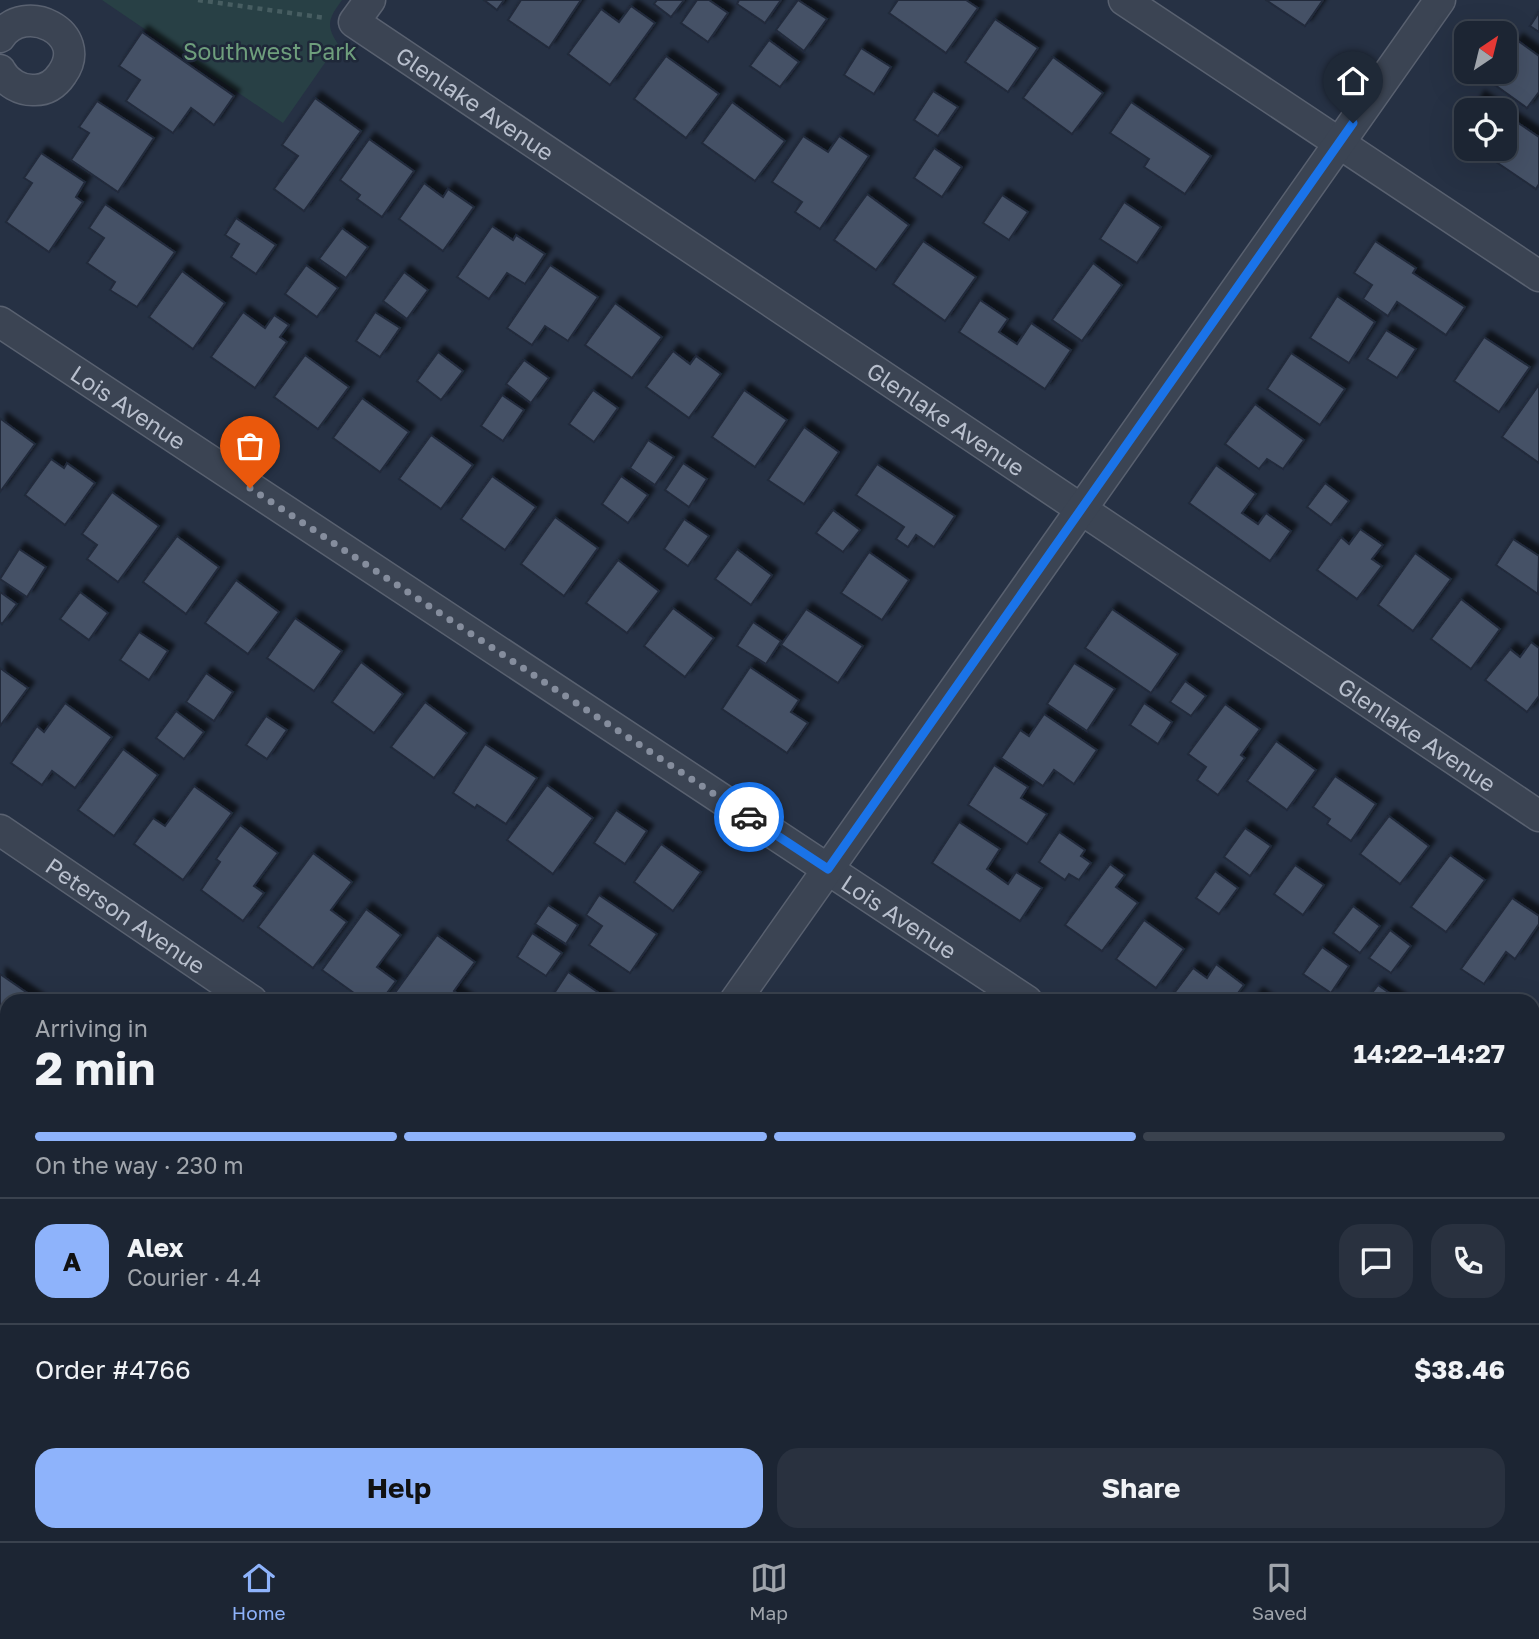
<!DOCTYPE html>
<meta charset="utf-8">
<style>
:root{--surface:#1c2533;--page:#29313f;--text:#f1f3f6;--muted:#a0a5ac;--line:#3a424e;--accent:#8eb3fb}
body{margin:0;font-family:"Golos Text",sans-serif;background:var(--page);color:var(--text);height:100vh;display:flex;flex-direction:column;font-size:26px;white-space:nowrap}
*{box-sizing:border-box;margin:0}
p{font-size:23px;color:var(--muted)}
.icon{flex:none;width:38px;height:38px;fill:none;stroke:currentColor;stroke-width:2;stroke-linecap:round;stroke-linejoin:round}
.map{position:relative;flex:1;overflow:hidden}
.details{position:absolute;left:0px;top:994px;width:1540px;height:548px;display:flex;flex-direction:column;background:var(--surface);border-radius:21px 21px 0 0;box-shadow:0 7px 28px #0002,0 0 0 2px var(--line)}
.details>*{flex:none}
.needle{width:46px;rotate:35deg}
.fabs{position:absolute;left:1454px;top:21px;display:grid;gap:14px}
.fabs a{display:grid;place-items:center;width:63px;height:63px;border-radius:14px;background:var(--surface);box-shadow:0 7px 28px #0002,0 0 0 2px var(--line);font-size:35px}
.pin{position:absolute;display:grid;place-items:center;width:60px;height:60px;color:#fff;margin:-72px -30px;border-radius:50% 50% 50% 0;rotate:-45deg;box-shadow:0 0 7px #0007}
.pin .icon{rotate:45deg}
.courier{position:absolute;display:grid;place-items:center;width:70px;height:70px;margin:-35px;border:5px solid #1a73e8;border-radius:50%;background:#fff;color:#222;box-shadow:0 2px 9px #0007}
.head em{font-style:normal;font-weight:700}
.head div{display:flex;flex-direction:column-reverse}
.head{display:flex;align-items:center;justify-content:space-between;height:119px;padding:0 35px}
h1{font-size:46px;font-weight:700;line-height:52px}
.bar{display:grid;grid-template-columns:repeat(4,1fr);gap:10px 7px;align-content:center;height:84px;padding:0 35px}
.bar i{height:9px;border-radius:5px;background:var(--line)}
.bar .on{background:var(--accent)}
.bar p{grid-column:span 4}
.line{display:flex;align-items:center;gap:18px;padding:0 35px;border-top:2px solid var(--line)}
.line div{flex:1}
.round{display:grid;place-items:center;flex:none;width:74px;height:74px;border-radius:21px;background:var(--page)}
.button{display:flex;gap:14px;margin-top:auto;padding:14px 35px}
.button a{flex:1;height:80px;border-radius:21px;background:var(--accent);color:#111;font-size:28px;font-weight:700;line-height:80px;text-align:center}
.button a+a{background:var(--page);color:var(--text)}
.tab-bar{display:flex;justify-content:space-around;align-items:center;height:98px;border-top:2px solid var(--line);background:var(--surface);font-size:19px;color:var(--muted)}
.tab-bar a{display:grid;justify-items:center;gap:4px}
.tab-bar .on{color:var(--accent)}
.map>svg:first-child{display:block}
.green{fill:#284045}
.building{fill:#455166;stroke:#212a3b;stroke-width:2;filter:url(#shadow)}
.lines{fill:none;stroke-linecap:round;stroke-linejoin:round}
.minor-casing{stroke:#596170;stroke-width:33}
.path{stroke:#475d61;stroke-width:4.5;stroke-dasharray:5 5;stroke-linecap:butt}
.minor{stroke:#3b4453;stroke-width:30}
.done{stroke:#858d9d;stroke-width:7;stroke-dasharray:0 12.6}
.route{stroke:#1a73e8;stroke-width:9}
.labels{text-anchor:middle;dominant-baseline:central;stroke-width:5;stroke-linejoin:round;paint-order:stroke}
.park-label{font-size:23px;fill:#6e9e7c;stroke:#1f2839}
.street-label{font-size:23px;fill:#b8bfcd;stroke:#1f2839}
</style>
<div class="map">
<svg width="1539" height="1541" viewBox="0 0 1539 1541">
<defs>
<filter id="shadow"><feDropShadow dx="6" dy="-6" stdDeviation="2" flood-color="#0009"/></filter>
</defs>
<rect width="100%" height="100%" fill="#263144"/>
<path class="green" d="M102,0H342C329,18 325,25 338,44L283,123Z"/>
<g class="building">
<path d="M484,0H504L497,10Z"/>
<path d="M521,0H581L549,48L508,20Z"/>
<path d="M657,0H684L671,17L654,4Z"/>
<path d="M697,0H709L728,13L708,42L681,23Z"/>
<path d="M739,0H781L765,23L737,4Z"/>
<path d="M798,0L827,19L804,51L776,30Z"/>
<path d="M898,0H966L978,8L946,53L889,13Z"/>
<path d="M1266,0H1323L1305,26Z"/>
<path d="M631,6L655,23L610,85L568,54L601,9L619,22Z"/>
<path d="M1539,12V32L1530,26Z"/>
<path d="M995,19L1038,48L1008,92L965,62Z"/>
<path d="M142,32L234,96L214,125L191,108L173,133L126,101L140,80L119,66Z"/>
<path d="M769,40L799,62L780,87L750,66Z"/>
<path d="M1517,40L1539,56V92L1527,108L1488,80L1494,72H1505V57Z"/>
<path d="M861,48L891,67L874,94L844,75Z"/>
<path d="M666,56L719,94L686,138L634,99Z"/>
<path d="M1053,57L1103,93L1072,134L1023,98Z"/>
<path d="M933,91L958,107L938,136L914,120Z"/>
<path d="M1479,97L1499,110H1471Z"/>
<path d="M315,98L361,131L304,211L274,189L298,156L282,145Z"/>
<path d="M97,101L154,138L118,192L71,160L89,133L79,127Z"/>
<path d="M732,102L785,141L755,181L702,143Z"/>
<path d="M1131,102L1211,156L1185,194L1144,167L1149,159L1110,133Z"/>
<path d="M1505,114L1539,137V184L1536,189L1477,149H1505Z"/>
<path d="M1466,117V142L1455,134Z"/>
<path d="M803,136L828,152L839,136L869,156L820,229L795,212L802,202L772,182Z"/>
<path d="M369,139L414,171L382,217L357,199L360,195L340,180Z"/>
<path d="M934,148L962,167L942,197L914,178Z"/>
<path d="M41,153L85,182L76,197L83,202L49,252L6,222L32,183L24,178Z"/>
<path d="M424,183L443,197L448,189L474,207L443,251L399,219Z"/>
<path d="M867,194L909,225L876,270L834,240Z"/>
<path d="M1002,195L1028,212L1009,240L983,223Z"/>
<path d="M1124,202L1161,227L1137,263L1100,239Z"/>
<path d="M105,204L175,252L137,307L110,290L115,282L87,263L104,238L89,228Z"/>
<path d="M236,218L276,245L256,274L231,257L239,244L225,235Z"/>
<path d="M492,226L513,240L516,235L545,254L525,284L507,273L489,299L457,277Z"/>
<path d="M342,228L368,247L346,278L319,259Z"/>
<path d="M923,241L976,277L945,321L893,284Z"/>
<path d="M1375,241L1416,268L1413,273L1465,307L1446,335L1397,302L1388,316L1363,299L1372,285L1354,273Z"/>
<path d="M1093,263L1122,285L1082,341L1052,320Z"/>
<path d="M306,265L338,288L317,317L285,294Z"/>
<path d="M550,265L598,297L568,341L545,326L532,345L507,328Z"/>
<path d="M182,271L225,303L193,349L149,317Z"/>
<path d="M404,272L428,290L407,319L383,301Z"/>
<path d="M1337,296L1375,322L1349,363L1310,338Z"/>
<path d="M980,300L1008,319L999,332L1017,344L1031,323L1071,350L1045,389L959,332Z"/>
<path d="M615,303L662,337L632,378L585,345Z"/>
<path d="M243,312L265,328L274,315L289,325L280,337L287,342L255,388L211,357Z"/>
<path d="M375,312L400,328L380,357L356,341Z"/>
<path d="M1386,330L1416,349L1397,378L1367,359Z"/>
<path d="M1484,337L1530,367L1499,412L1454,381Z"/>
<path d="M673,351L690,364L696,356L721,374L689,418L646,387Z"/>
<path d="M438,352L463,371L441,400L417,381Z"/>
<path d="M1291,353L1345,389L1320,425L1267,389Z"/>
<path d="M305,355L349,387L318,429L274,397Z"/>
<path d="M524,360L549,378L531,403L506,384Z"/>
<path d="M1538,386H1539V463L1502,437Z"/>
<path d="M593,390L618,408L594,442L569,424Z"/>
<path d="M744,390L787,420L755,467L712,437Z"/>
<path d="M502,395L524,410L503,441L481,426Z"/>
<path d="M362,398L409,432L380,472L333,438Z"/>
<path d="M1255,404L1304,440L1283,469L1267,459L1259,469L1225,444Z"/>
<path d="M1,419L35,444L0,492V420Z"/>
<path d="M804,427L839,452L804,504L768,480Z"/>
<path d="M431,435L473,465L441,509L399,479Z"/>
<path d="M648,440L674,457L655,485L630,468Z"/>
<path d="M51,459L64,468L67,463L95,483L65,525L25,495Z"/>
<path d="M683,463L707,479L689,507L665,490Z"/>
<path d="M877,464L955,516L934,547L916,535L908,547L896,539L904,527L856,495Z"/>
<path d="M1216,465L1256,494L1242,513L1258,524L1266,513L1291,531L1270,561L1189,503Z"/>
<path d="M492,476L536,507L505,550L461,519Z"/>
<path d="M621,476L648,495L628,523L602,504Z"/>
<path d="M1325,483L1349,501L1331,525L1307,507Z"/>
<path d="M112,492L159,526L118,582L87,559L97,545L82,534Z"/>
<path d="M833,510L860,530L843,552L816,533Z"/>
<path d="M555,517L598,548L564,596L521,564Z"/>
<path d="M684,519L709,536L688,566L664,549Z"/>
<path d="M1360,529L1383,545L1372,559L1382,566L1357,599L1317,570L1341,537L1349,544Z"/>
<path d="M177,536L219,567L186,614L143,582Z"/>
<path d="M1513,539L1539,556L1538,594L1496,565Z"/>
<path d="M19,549L46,567L27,597L0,579Z"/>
<path d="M737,549L772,575L751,605L715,579Z"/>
<path d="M869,552L909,580L882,620L841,593Z"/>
<path d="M1415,553L1451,579L1413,631L1378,605Z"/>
<path d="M618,560L659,591L627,633L586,603Z"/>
<path d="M236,580L279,612L248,654L205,623Z"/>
<path d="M0,592L17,604L2,624L0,622Z"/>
<path d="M80,592L108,613L89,640L60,619Z"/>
<path d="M1461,599L1500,629L1471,669L1431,639Z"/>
<path d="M673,608L714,638L685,677L644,646Z"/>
<path d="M806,609L863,646L838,683L781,645Z"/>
<path d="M1112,609L1178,654L1151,693L1085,648Z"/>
<path d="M295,618L342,651L314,691L267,658Z"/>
<path d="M753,622L781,641L766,664L737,646Z"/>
<path d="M139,632L168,651L149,680L120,660Z"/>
<path d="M1531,642L1539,648V696L1527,712L1485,680L1510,649L1520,657Z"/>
<path d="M361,662L403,694L374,733L332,702Z"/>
<path d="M1074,663L1115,689L1087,731L1047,704Z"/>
<path d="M750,667L799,700L791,712L808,723L787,753L722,709Z"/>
<path d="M0,668L28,688L0,726Z"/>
<path d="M206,673L233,692L214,721L186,702Z"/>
<path d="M1185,681L1206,696L1191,716L1170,702Z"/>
<path d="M425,702L467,733L434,778L391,747Z"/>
<path d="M65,703L112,737L75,788L52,771L42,785L11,763L37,726L44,732Z"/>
<path d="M1144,703L1172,722L1158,744L1130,725Z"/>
<path d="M1225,704L1260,729L1241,755L1245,758L1218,795L1197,780L1206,767L1188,754Z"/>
<path d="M176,711L204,732L184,759L156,738Z"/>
<path d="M1044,714L1097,750L1074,784L1054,770L1043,786L1001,758L1020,730L1029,736Z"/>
<path d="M266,716L287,730L267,759L246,745Z"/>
<path d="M1276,741L1316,770L1287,810L1247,781Z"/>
<path d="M485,744L537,778L506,824L477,805L475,808L453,793Z"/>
<path d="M123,749L158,775L114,836L78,810Z"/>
<path d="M994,765L1028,787L1021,798L1047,814L1027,844L968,805Z"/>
<path d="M1335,776L1376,804L1351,841L1327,824L1330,819L1313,807Z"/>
<path d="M547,785L593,818L553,874L507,840Z"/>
<path d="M194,786L232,813L183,880L134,844L153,818L165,826Z"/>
<path d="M616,810L647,831L625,864L594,843Z"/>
<path d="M1389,816L1429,846L1400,884L1360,854Z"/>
<path d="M959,822L1000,849L987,869L1008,884L1016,872L1042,888L1020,921L932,863Z"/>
<path d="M240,825L278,853L254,886L264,893L243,921L201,890L220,862L216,859Z"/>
<path d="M1245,828L1271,846L1250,876L1224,857Z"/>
<path d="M1059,832L1085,850L1081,856L1091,863L1079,880L1069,874L1065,880L1039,862Z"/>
<path d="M661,844L701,872L673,911L634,882Z"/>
<path d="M313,853L352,882L331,910L347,922L313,968L258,927Z"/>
<path d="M1450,855L1485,880L1446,932L1411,907Z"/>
<path d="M1110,864L1125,875L1116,887L1138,903L1102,951L1065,925Z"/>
<path d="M1295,865L1324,885L1303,915L1274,894Z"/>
<path d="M1215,871L1238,888L1219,914L1196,898Z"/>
<path d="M599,895L657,934L630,973L589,945L602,926L586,915Z"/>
<path d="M1512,898L1539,916V924L1515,959L1506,952L1484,984L1461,969Z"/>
<path d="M548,905L578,925L566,944L535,924Z"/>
<path d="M1353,906L1380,926L1360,953L1333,933Z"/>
<path d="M366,909L401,935L377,967L396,981L381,1001H365L322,970Z"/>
<path d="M1144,920L1184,949L1156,988L1116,959Z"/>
<path d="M1390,930L1411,946L1391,973L1369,958Z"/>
<path d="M532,933L562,953L546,976L517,957Z"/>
<path d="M437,935L475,962L454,991L468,1001H389Z"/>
<path d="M1322,947L1349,966L1331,993L1303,974Z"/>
<path d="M1216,964L1244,985L1232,1001L1169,1000L1193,968L1207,978Z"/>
<path d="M568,972L608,999L607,1001H549Z"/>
<path d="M0,974L39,1001H7V1188L0,1183Z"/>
<path d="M1378,985L1401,1001H1366Z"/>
<path d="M1257,994L1267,1001H1252Z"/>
<path d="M1533,1243L1539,1247V1299L1536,1304L1533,1302Z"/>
<path d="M167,1535H222L218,1541H163Z"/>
<path d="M278,1535H282L291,1541H274Z"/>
<path d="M388,1535H392L401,1541H384Z"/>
<path d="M530,1535H609L618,1541H539Z"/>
<path d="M717,1535H858L854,1541H727Z"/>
</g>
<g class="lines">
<g class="minor-casing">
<g id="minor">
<path id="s1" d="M370,0L354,22L1539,816"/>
<path d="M1124,0L1539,276"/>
<path d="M0,37C24,0 91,33 62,74C56,83 47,90 35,90C21,91 7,83 0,70"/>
<path id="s2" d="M0,322L1027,1001"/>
<path id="s3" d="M0,830L252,1001"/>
<path d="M735,1001L1440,0"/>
<path d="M1533,1091L1539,1082"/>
<path d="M1041,1535L1050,1541"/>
<path d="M115,1541L120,1535"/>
<path d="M678,1541L682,1535"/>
<path d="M1218,1541L1223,1535"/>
</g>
</g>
<path class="path" d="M198,0L326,18"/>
<use href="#minor" class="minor"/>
</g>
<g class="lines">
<path class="done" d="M250,488L749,817"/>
<path class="route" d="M749,817L828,869L1353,123"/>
</g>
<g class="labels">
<g class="park-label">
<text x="270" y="51">Southwest Park</text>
</g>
<g class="street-label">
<text stroke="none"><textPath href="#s1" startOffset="173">Glenlake Avenue</textPath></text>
<text stroke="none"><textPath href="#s2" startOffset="154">Lois Avenue</textPath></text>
<text stroke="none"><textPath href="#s1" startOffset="740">Glenlake Avenue</textPath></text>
<text stroke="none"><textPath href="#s1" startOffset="1307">Glenlake Avenue</textPath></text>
<text stroke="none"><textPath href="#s3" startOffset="152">Peterson Avenue</textPath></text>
<text stroke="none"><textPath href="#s2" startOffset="1078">Lois Avenue</textPath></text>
</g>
</g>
</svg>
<div class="fabs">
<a><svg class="needle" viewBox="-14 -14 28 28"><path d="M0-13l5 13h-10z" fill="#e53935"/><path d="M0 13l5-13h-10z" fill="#a0a5ac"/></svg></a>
<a><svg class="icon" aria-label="locate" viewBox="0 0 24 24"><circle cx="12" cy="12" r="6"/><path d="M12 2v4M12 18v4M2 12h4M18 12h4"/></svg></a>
</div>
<div class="pin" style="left:250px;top:488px;background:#ea580c"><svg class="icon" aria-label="bag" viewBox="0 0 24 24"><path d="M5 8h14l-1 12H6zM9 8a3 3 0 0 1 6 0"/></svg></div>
<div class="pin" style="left:1353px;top:123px;background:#1f2937"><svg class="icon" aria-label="home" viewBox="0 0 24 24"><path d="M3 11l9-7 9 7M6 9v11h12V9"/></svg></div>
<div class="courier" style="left:749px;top:817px"><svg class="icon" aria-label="car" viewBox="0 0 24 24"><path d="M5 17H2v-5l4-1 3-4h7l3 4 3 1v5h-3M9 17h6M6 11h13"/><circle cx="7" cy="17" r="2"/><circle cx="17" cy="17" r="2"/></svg></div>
<section class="details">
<div class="head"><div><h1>2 min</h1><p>Arriving in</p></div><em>14:22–14:27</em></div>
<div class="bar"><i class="on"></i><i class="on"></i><i class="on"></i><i></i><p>On the way · 230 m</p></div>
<div class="line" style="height:126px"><b class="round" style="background:var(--accent);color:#111">A</b><div><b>Alex</b><p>Courier · 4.4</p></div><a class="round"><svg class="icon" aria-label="chat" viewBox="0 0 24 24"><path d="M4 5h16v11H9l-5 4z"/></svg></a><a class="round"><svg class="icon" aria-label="phone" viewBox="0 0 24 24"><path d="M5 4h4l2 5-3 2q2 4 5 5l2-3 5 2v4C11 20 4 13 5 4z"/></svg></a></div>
<div class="line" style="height:91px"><div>Order #4766</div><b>$38.46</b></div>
<div class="button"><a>Help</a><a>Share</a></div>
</section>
</div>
<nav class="tab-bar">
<a class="on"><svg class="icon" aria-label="home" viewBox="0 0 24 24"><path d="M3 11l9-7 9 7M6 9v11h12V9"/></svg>Home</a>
<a><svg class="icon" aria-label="map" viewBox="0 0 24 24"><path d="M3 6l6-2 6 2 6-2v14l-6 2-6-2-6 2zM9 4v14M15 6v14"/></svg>Map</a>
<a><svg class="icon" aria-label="saved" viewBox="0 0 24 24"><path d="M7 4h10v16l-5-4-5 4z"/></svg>Saved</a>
</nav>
